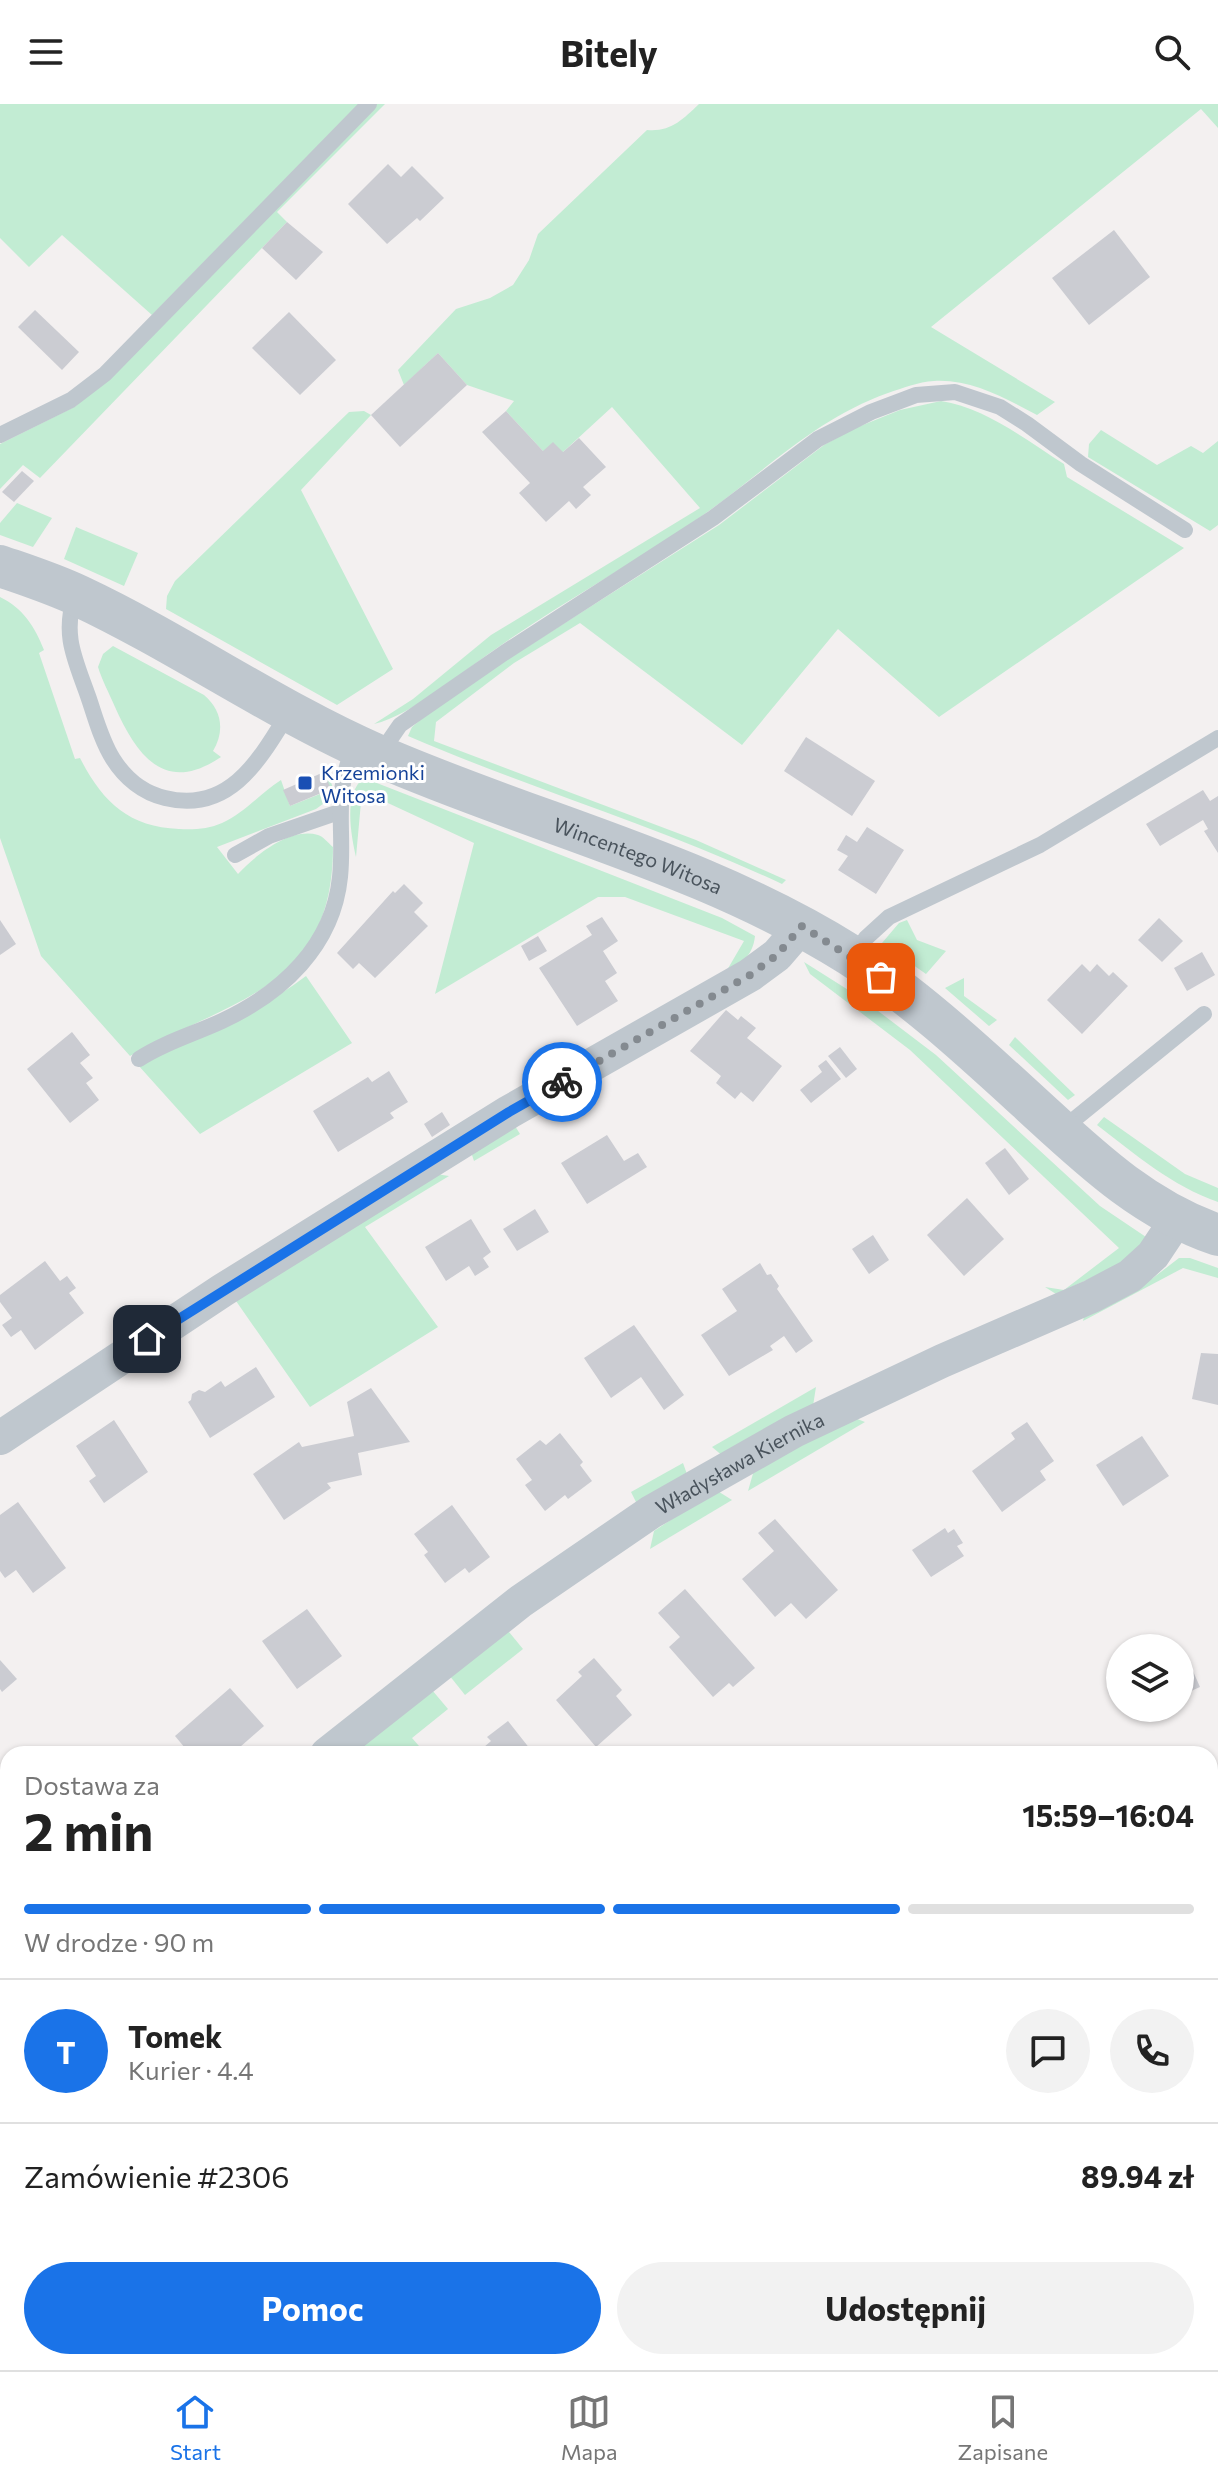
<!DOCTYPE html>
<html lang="pl">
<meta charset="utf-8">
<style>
:root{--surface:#fff;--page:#f2f2f2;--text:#222;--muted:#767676;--line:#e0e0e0;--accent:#1a73e8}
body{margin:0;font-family:Commissioner,sans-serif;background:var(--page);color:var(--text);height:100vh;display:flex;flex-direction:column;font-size:30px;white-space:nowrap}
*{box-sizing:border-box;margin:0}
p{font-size:26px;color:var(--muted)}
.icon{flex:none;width:44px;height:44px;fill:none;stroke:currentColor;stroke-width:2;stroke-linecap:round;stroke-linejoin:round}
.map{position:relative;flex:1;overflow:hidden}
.sheet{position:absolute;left:0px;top:1642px;width:1218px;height:624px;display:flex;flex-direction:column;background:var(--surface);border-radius:24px 24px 0 0;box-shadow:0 2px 6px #0004}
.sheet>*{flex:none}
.controls{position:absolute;left:1106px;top:1530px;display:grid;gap:16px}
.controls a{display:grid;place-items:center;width:88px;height:88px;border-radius:50%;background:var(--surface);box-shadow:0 2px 6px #0004;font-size:40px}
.pin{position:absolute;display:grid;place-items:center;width:68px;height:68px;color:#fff;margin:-34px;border-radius:16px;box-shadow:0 4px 12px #0006}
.courier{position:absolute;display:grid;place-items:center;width:80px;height:80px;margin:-40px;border:6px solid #1a73e8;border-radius:50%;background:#fff;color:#222;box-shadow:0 2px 10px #0007}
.headline em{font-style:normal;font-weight:700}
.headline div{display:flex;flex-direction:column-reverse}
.headline{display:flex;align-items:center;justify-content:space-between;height:136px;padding:0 24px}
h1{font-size:52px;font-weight:700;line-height:60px}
.bar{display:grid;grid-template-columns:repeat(4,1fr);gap:12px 8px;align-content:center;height:96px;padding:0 24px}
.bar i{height:10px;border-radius:6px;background:var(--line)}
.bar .current{background:var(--accent)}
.bar p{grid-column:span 4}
.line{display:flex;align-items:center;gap:20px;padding:0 24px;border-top:2px solid var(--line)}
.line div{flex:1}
.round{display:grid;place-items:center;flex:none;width:84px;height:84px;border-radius:42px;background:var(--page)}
.primary-button{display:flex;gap:16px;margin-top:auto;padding:16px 24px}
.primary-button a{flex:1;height:92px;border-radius:48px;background:var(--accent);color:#fff;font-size:32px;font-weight:700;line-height:92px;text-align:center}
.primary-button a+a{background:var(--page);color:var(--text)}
header{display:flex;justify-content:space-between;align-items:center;height:104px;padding:0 24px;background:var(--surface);font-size:36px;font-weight:700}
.dock{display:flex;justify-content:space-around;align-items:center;height:112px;border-top:2px solid var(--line);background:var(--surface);font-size:22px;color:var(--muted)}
.dock a{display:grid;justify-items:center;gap:4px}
.dock .current{color:var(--accent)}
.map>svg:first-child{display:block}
.green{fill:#c2ecd3}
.building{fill:#cbccd2}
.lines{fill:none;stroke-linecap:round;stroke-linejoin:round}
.service{stroke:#bfc7ce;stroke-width:16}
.minor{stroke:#bfc7ce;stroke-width:34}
.tertiary{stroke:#bfc7ce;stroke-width:42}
.done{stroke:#848a90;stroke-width:8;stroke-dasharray:0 14.4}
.route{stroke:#1a73e8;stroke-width:10}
.transit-dot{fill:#1a4fb4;stroke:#fff;stroke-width:3}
.labels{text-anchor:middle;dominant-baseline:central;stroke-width:6;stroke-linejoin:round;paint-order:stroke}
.transit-label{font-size:20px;fill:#164399;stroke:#fff;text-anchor:start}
.street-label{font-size:20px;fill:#49535c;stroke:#fff}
</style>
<header><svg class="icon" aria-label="menu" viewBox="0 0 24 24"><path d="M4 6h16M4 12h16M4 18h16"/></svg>Bitely<svg class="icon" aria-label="search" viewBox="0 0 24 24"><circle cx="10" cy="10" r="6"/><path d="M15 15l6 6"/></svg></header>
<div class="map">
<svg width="1218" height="2266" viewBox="0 0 1218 2266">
<rect width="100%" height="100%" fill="#f3f0f0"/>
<g class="green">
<path d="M0,0H359L152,211L62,131L29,163L0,134Z"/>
<path d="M375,0H385L277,108L287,118L40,374L23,361L0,385V340L76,302Z"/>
<path d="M699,0H1218V24L1201,5L931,223L1055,298L1037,311C1004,294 972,275 934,277C918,278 903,284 888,289C817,314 766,366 706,409C639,457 565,496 497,544C463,567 413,611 374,620L413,595L491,531L700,404L612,303L563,348L543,347L506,307L514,297L467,281L438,249L404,281L398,266L456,205L490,194L513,181L529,156L538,130L647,26C671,28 682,16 699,0Z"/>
<path d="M941,297C986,304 1026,336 1064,360L1067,373L1184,444L939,613L838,525L742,641L580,519L514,559L436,618L434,637L696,736L786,776L782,780C660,723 531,685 408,632L412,623L426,611L508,555L719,421L824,341L853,325L900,306Z"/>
<path d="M364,307L371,311L301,386L393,565L337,601L166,505L167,492L175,477L349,308Z"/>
<path d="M1101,326L1157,361L1191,342L1203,349L1218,337V421L1210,427L1088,353L1089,340Z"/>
<path d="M17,399L52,414L33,443L0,431V419Z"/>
<path d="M76,423L138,449L124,482L64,455Z"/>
<path d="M0,493C23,504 35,523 44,546L39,549L75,655L80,654C102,697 128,723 179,725C193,726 209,725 222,719C244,709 261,689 281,676L290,702L330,686L324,668L327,667L333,684L327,697L316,705L217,743L238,770C256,751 290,723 318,731C323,732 328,739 333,743C333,886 231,895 130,952L41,852L0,734Z"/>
<path d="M113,542L204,591C222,606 225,627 213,647L221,653C165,691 137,652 115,603C109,589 102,576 98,563L103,550Z"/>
<path d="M364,674L722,814L755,832C753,853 739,861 723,873L744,837L625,793H598L435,890L474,739L362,687L356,753C351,731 343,689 364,674Z"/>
<path d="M907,816L917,836L946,847L926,870L882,839L899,819Z"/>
<path d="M804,858L861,894L936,951L1100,1102L1146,1133L1130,1156L1056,1190L1045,1183L1064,1186L1119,1144L910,946L810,870Z"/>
<path d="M306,872L352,939L200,1030L138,961C197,935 254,911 306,872Z"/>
<path d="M964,874V892L997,916L989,922L945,884Z"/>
<path d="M1015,933L1075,991L1068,996L1009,941Z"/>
<path d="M1104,1013L1185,1070L1218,1084V1098C1172,1082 1135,1050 1097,1021Z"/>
<path d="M515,1022L520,1030L474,1057L472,1051L477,1043Z"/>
<path d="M436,1070L449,1072L365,1123L438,1223L310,1303L236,1197Z"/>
<path d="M1179,1154H1190L1218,1164V1174L1183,1164L1083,1217L1084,1212L1153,1174Z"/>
<path d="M816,1283L813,1302L724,1353L712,1343Z"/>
<path d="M852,1313L865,1318L748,1387L754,1366Z"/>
<path d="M683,1359L688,1373L637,1400L631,1388Z"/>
<path d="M716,1386L732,1396L650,1445L654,1427Z"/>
<path d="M505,1523L523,1545L465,1591L449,1571Z"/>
<path d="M432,1586L448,1605L412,1634L426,1650H341Z"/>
<path d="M0,1741L8,1749V1956L0,1966Z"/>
<path d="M8,1990V2258H376L386,2266H0V1999Z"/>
<path d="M1210,2137L1218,2149V2244L1210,2250Z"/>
<path d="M514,2258H694L686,2266H506Z"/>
<path d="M759,2258H1199L1188,2266H766Z"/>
</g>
<g class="building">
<path d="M388,60L401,73L412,62L444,94L420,117L417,114L387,140L348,100Z"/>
<path d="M287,118L323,148L296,176L262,144Z"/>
<path d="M1114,126L1150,173L1089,221L1052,174Z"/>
<path d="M35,206L79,248L62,266L18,223Z"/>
<path d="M289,208L336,256L300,291L252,244Z"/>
<path d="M438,249L467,281L400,343L371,311Z"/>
<path d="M506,307L543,347L553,338L563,348L579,334L606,363L583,383L591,391L576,405L569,397L546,418L519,389L530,379L482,328Z"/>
<path d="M22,367L34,377L14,398L2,388Z"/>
<path d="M806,633L875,677L852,712L784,667Z"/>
<path d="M324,668L331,685L290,702L283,686Z"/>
<path d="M1203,686L1210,697L1218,692V749L1204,727L1208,725L1203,716L1160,742L1146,720Z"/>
<path d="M867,723L904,746L876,790L838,766L848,752L837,746L846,731L857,738Z"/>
<path d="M404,780L423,799L414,808L428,822L375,874L359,859L353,865L337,849L393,787L395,789Z"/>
<path d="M602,813L618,837L603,847L617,869L605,877L618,897L577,922L539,864L592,831L586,822Z"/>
<path d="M1159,814L1183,837L1162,858L1138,836Z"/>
<path d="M0,816L16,840L0,851Z"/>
<path d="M538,832L547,847L529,857L521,842Z"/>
<path d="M1202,848L1215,871L1187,887L1174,864Z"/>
<path d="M1082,860L1090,868L1097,860L1109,872L1113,868L1128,882L1082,930L1047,896Z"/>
<path d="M726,906L738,916L741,912L756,924L747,934L782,962L753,998L741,988L735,995L716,979L721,972L690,947Z"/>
<path d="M72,928L90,951L80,959L93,974L86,979L99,996L70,1019L27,965Z"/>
<path d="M840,943L857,965L846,974L828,952Z"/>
<path d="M826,956L841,975L811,999L800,986L822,968L818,962Z"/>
<path d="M389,967L408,998L390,1009L394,1014L338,1048L313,1007L368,973L372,978Z"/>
<path d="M442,1008L450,1021L432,1033L424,1020Z"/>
<path d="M607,1031L624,1057L638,1049L647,1063L587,1100L561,1059Z"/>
<path d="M1005,1044L1029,1075L1009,1091L985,1059Z"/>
<path d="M967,1094L1004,1135L964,1172L927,1131Z"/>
<path d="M535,1105L549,1128L517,1147L503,1125Z"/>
<path d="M471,1115L491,1148L483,1154L489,1163L475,1172L469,1162L446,1177L425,1143Z"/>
<path d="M873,1131L889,1156L869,1170L852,1145Z"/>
<path d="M45,1157L60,1177L67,1172L76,1184L69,1189L84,1209L35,1246L21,1226L11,1233L2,1221L12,1214L0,1198V1191Z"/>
<path d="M760,1159L767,1171L771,1170L779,1182L777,1185L813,1237L796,1249L784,1232L770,1242L773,1246L729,1272L701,1231L737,1207L722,1185Z"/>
<path d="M634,1221L684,1291L664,1306L641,1273L611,1294L584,1254Z"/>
<path d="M1201,1249L1218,1250V1301L1192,1295Z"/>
<path d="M256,1263L275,1293L210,1334L188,1298L191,1296L192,1290L199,1286L205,1288L221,1277L225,1283Z"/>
<path d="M371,1284L410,1338L358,1349L362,1371L327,1379L331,1384L284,1416L253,1370L299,1338L302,1343L354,1332L347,1298Z"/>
<path d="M114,1316L148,1368L104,1399L89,1377L96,1372L76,1342Z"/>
<path d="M1027,1318L1054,1357L1040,1367L1046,1376L1002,1408L972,1367L1015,1335L1011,1329Z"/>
<path d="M560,1329L583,1358L580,1361L592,1377L568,1395L565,1391L545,1407L525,1381L532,1376L516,1355L540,1336L546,1341Z"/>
<path d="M1142,1332L1169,1372L1123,1402L1096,1361Z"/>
<path d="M18,1398L66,1464L33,1489L16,1466L5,1474L0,1467V1411Z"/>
<path d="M452,1401L490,1453L469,1469L465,1464L445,1479L424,1451L428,1448L414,1430Z"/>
<path d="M775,1415L838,1486L806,1515L791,1499L775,1513L742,1475L774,1447L758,1429Z"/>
<path d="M945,1424L948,1429L954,1425L963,1439L957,1442L964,1452L931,1473L912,1446Z"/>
<path d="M685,1485L755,1564L733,1583L729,1579L713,1593L669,1543L680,1533L658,1509Z"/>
<path d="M307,1505L342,1552L297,1585L262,1537Z"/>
<path d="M1185,1549L1200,1583L1180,1592V1551Z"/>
<path d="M594,1554L622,1586L616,1592L632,1611L596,1643L556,1596L582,1572L578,1568Z"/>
<path d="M0,1556L17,1575L2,1588L0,1585Z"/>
<path d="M230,1584L264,1622L232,1650H190L175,1632Z"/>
<path d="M508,1617L534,1650H476L491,1637L487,1633Z"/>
<path d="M1216,1913L1218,1974L1210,1979V1918Z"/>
</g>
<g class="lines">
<g class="service">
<path d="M0,331L71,296L105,270L369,0"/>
<path d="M75,492C62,531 75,555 88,592C95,612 101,636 113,655C125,674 143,689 165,694C230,710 260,655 289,608"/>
<path d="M380,650L400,621L504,549L713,414L818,335L871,308L916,291L955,288L1000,303L1027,320L1081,360L1185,426"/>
<path d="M235,751L269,732L339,708"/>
<path d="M853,852L866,834L889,813L1040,741L1218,634"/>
<path d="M139,955C165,938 194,930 222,917C282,889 333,842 340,773C345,725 332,689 355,642"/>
<path d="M1060,1027L1204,910"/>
<path d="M1210,1764L1218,1760"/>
</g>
<g class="minor">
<path d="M0,1334L223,1186L509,1008L750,871L777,851L802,822"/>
<path id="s1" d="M327,1650L521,1497L651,1408L794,1327L942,1257L1092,1192L1130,1172L1153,1151L1177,1115"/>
<path d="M1210,1792L1218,1788"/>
<path d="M0,1984L8,1975"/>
<path d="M496,2266L502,2258"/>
</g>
<path class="tertiary" id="s2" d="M0,462C26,471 54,480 79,492C181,540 274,606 377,651C535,720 704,759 850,851C915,893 973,947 1030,999C1088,1052 1142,1105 1218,1131"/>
</g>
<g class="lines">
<path class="done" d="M562,978L750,871L777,851L802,822L881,873"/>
<path class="route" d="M147,1235L509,1008L562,978"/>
</g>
<rect class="transit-dot" x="297" y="671" width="16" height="16" rx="4"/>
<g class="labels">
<g class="transit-label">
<text x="321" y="668">Krzemionki<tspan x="321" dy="23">Witosa</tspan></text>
</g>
<g class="street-label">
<text stroke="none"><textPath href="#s2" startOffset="702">Wincentego Witosa</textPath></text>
<text stroke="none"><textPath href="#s1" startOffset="506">Władysława Kiernika</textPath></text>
</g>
</g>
</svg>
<div class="controls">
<a><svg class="icon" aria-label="layers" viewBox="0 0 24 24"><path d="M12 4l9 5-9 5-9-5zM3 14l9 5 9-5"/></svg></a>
</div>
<div class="pin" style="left:881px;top:873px;background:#ea580c"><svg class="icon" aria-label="bag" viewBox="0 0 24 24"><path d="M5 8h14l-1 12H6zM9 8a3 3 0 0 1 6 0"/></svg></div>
<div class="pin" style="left:147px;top:1235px;background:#1f2937"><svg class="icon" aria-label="home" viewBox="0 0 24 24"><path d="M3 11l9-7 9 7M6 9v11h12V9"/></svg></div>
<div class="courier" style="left:562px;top:978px"><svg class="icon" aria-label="bike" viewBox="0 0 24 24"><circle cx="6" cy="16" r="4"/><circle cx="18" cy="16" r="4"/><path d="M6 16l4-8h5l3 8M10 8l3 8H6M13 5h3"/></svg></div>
<section class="sheet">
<div class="headline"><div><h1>2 min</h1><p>Dostawa za</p></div><em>15:59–16:04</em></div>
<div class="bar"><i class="current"></i><i class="current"></i><i class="current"></i><i></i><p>W drodze · 90 m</p></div>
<div class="line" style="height:144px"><b class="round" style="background:var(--accent);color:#fff">T</b><div><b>Tomek</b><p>Kurier · 4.4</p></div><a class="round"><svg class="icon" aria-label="chat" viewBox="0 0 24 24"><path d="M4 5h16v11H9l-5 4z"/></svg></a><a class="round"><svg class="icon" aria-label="phone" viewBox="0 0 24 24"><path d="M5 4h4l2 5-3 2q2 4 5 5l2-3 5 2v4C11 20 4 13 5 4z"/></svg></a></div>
<div class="line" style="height:104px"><div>Zamówienie #2306</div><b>89.94 zł</b></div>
<div class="primary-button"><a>Pomoc</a><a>Udostępnij</a></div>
</section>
</div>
<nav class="dock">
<a class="current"><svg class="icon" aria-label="home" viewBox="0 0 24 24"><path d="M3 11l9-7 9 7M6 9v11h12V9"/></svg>Start</a>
<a><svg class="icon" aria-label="map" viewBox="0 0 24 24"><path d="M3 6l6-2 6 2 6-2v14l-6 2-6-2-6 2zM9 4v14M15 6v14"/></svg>Mapa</a>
<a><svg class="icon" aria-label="saved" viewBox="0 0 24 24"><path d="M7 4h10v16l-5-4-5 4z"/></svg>Zapisane</a>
</nav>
